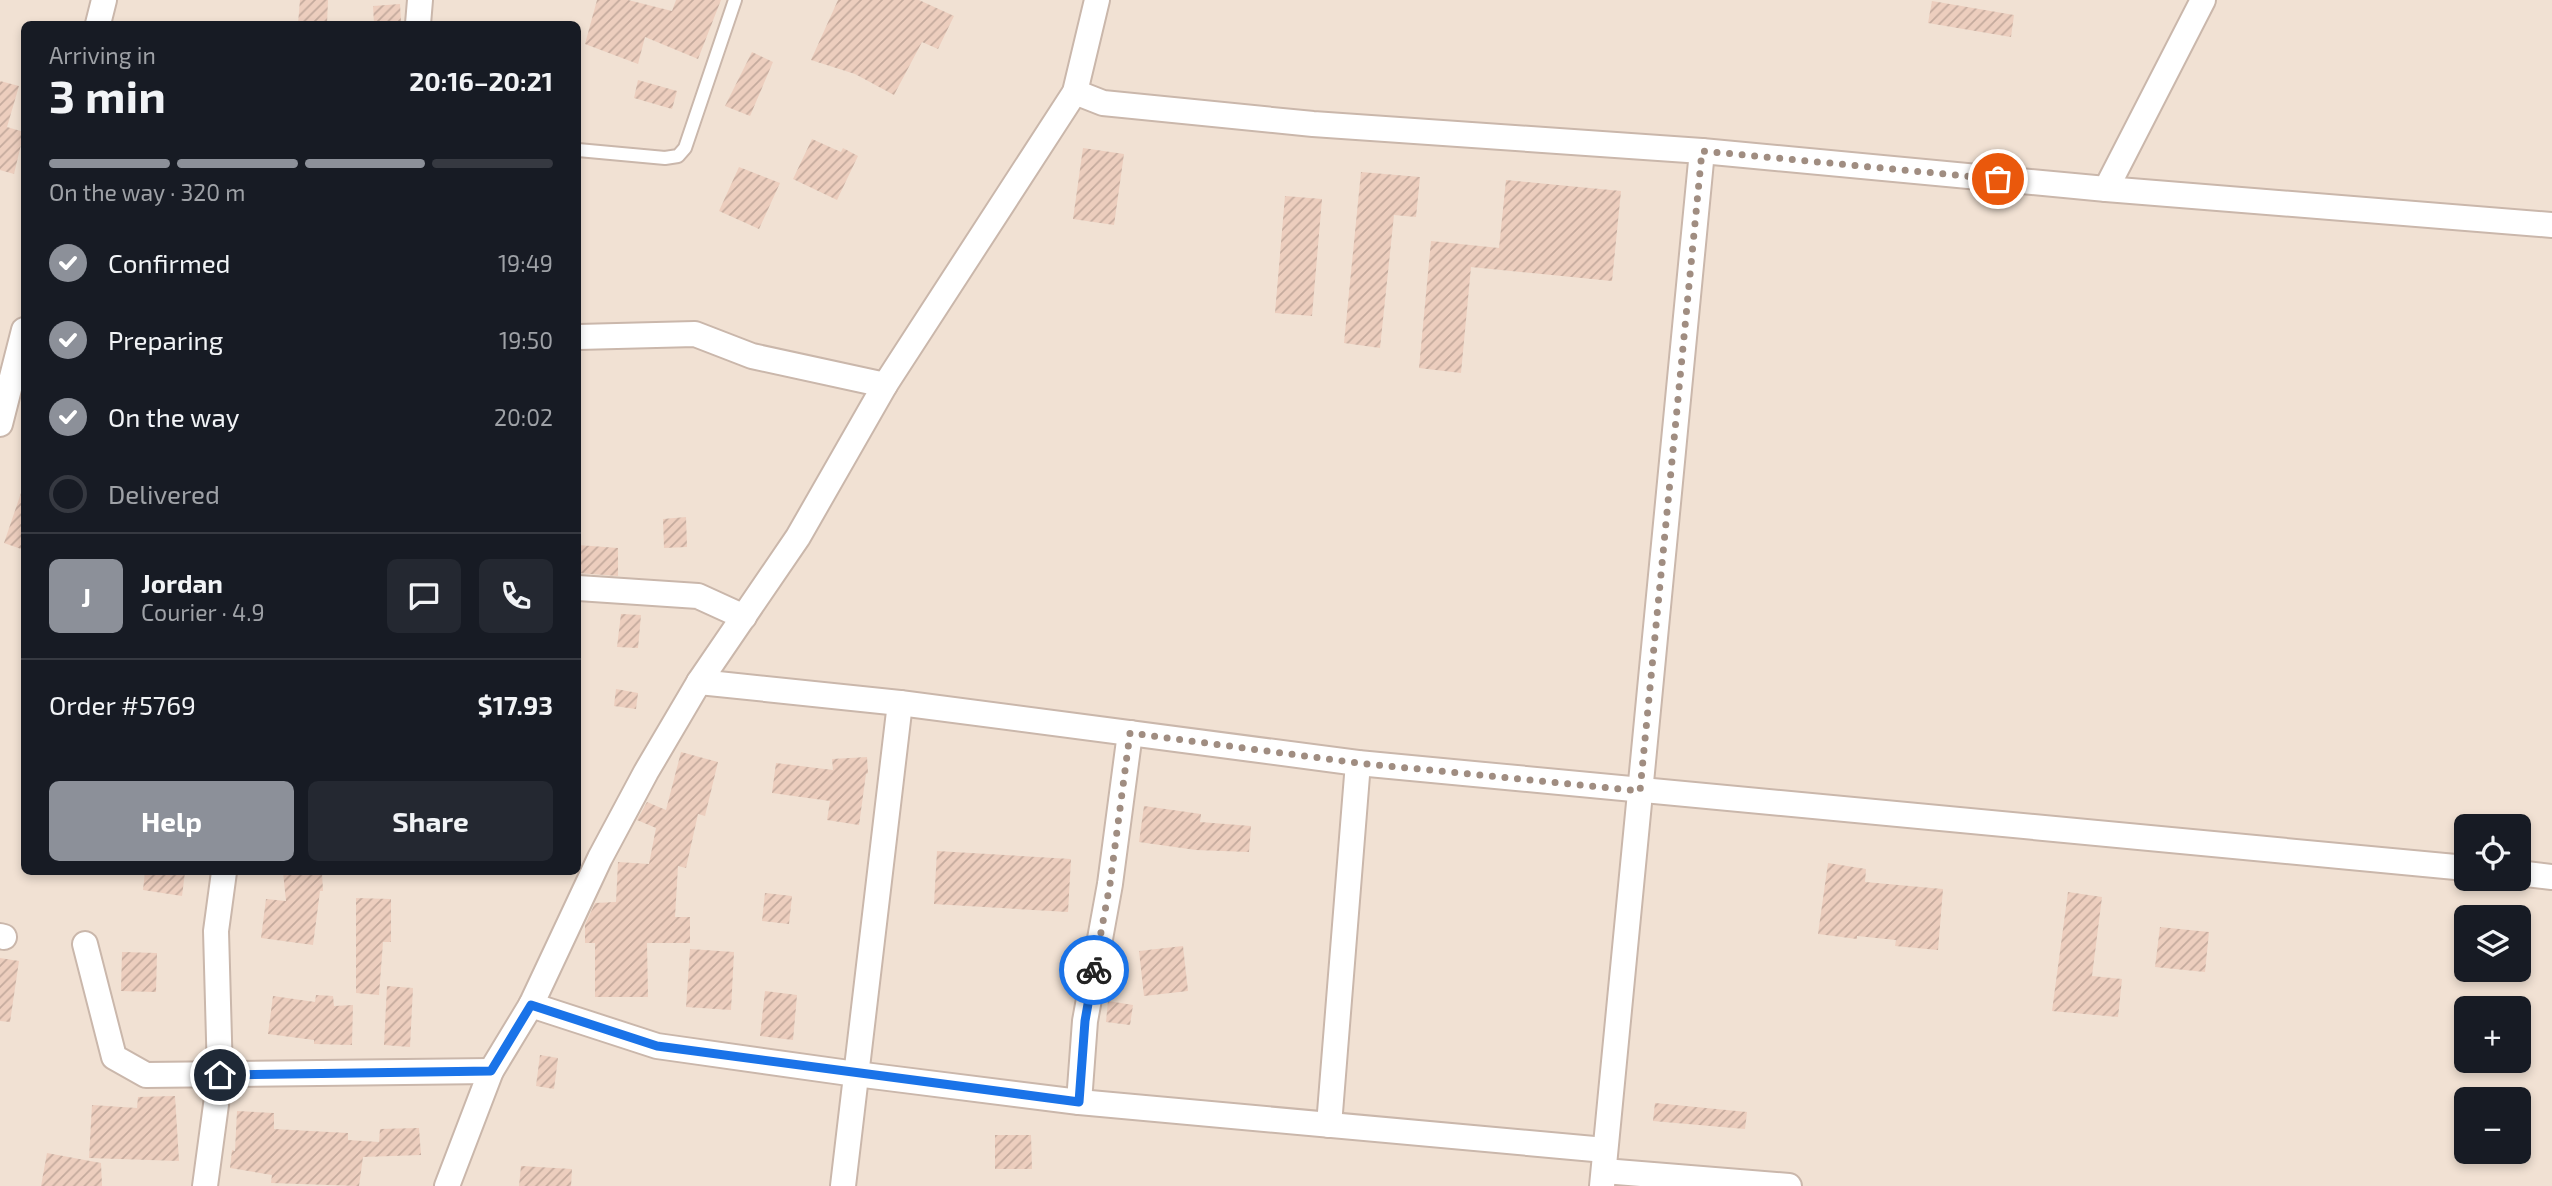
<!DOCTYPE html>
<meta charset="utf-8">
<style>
:root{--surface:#171b24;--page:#242831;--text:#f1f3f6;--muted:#9ea1a6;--line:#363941;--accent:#8c9099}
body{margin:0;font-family:"Exo 2",sans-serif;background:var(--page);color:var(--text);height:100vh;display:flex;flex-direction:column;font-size:26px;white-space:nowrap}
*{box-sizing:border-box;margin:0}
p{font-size:23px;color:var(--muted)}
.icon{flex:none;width:38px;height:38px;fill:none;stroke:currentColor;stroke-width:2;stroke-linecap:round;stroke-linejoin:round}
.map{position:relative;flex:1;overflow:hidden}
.sheet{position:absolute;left:21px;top:21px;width:560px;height:854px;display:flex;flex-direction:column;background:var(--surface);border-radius:10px;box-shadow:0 4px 10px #0003}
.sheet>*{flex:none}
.tools{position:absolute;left:2454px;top:814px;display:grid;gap:14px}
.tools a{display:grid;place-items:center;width:77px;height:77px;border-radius:10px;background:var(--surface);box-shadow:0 4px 10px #0003;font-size:35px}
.pin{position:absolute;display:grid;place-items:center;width:60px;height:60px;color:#fff;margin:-30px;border:4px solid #fff;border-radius:50%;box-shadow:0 2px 7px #0007}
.courier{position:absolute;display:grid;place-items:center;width:70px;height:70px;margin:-35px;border:5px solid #1a73e8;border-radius:50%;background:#fff;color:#222;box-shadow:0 2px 9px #0007}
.summary em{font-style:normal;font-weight:700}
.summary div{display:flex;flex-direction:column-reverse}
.summary{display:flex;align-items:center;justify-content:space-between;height:119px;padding:0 28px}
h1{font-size:46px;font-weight:700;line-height:52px}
.bar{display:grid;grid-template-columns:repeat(4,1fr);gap:10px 7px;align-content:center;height:84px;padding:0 28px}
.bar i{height:9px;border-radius:5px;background:var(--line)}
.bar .on{background:var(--accent)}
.bar p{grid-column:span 4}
.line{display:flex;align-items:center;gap:18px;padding:0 28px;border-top:2px solid var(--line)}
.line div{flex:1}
.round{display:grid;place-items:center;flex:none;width:74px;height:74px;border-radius:10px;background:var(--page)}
ol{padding:0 28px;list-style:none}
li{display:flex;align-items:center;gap:21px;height:77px}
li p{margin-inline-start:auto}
li .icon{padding:7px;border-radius:50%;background:var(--accent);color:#fff;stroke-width:4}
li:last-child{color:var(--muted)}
li i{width:38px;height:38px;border:4px solid var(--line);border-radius:50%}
.button{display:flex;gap:14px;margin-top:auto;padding:14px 28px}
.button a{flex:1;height:80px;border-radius:10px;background:var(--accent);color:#fff;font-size:28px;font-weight:700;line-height:80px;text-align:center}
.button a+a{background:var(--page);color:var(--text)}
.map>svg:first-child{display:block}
.residential{fill:#f1e1d3;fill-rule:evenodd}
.building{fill:url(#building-hatch)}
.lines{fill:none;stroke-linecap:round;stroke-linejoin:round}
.service-casing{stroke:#cab7ab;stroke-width:16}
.minor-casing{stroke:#cab7ab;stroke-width:28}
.service{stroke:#fff;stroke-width:12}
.minor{stroke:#fff;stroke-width:24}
.done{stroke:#a08d81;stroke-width:7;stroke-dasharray:0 12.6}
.route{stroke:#1a73e8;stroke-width:9}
</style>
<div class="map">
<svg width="2552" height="1186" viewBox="0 0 2552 1186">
<defs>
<pattern id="building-hatch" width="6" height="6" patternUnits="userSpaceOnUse" patternTransform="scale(1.75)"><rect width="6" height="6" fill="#edcebe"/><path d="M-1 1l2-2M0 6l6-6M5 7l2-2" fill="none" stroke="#c4aa9d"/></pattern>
</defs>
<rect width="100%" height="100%" fill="#faf0e4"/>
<path class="residential" d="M0,0H2552V1186H0ZM24,24H578V872H24ZM2466,826H2518V878H2466ZM2466,917H2518V970H2466ZM2466,1008H2518V1060H2466ZM2466,1099H2518V1152H2466Z"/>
<g class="building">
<path d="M300,0H328L327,24H298Z"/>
<path d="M597,0H628L672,11L676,0H721L698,59L645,37L638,64L585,44Z"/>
<path d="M838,0H919L954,16L938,49L922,42L894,95L855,74L811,60Z"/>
<path d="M1932,1L2014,15L2011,37L1928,23Z"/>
<path d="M400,4L401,22L374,23L373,6Z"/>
<path d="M752,52L773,62L750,116L725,106Z"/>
<path d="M638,80L677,91L672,109L634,98Z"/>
<path d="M0,81L19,86L7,127L24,132L14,174L0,170Z"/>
<path d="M812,139L841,152L843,148L858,156L837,200L793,179Z"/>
<path d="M1083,148L1124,154L1114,225L1073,219Z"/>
<path d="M739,167L780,183L759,229L719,211Z"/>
<path d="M1361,172L1420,177L1416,217L1394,215L1380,348L1344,343Z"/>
<path d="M1506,180L1621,191L1612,281L1471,267L1461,373L1419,368L1431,241L1499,248Z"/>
<path d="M1285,196L1322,199L1312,316L1275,313Z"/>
<path d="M21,493H24V550L4,543Z"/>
<path d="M686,517L687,547L664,548L663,519Z"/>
<path d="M578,545L618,548V576L578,573Z"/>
<path d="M621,614L641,615L638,648L617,647Z"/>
<path d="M616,689L638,693L636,709L614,706Z"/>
<path d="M681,752L718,762L705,816L698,814L686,868L678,866L675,917H690V943H647L648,997H595V943H585V925L595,903L616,902L618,862L649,864L656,828L637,820L647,802L666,810Z"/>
<path d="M867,757L868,773L866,774L859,825L827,820L830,801L772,793L776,763L833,770L832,759Z"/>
<path d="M1144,806L1201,814L1200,822L1251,826L1249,852L1196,850L1139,842Z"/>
<path d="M937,851L1071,859L1068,912L934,904Z"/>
<path d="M1828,863L1866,869L1865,882L1943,889L1938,950L1895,946L1896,940L1857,936V939L1818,934Z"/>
<path d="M145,872H185L182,896L143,890Z"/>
<path d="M283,872H322L323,891H320L313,945L261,938L266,899L286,901Z"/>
<path d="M2068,892L2102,897L2092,976L2122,979L2118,1017L2052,1011Z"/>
<path d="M765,893L792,896L789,924L762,921Z"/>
<path d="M356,898L391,899V942H383L379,995L356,993Z"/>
<path d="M2160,927L2209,932L2205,972L2155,967Z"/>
<path d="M1183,946L1188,991L1144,996L1139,951Z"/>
<path d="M690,949L734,952L731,1010L686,1007Z"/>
<path d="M122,952L157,953L156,992L121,991Z"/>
<path d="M0,958L19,961L10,1022L0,1021Z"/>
<path d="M387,986L413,988L410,1047L384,1045Z"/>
<path d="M765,991L797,995L793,1040L760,1036Z"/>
<path d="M316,995L333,996L334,1006L353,1005L352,1045L314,1044V1040L268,1034L273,996L315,1002Z"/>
<path d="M1108,1001L1133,1005L1130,1025L1106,1022Z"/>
<path d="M540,1055L558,1058L554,1089L536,1086Z"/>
<path d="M175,1096L179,1161L89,1158L92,1105L137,1108L138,1097Z"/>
<path d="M1655,1103L1747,1112L1745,1129L1653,1121Z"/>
<path d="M237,1111L274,1113V1129L348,1133V1140L379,1142L380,1129L419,1128L421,1155L363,1157L359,1186L271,1183L272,1175L230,1168L232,1150L235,1151Z"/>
<path d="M995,1135H1031L1032,1169H995Z"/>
<path d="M47,1153L101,1163L102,1186H41Z"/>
<path d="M521,1166L572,1169L571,1186H519Z"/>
</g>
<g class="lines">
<g class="service-casing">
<path id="service" d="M578,150L665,158L678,156L685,148L735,0"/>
</g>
<g class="minor-casing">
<g id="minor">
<path d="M98,24L104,0"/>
<path d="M418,24L420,0"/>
<path d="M1075,92L1103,103L1313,124L1702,151L2106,189L2552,225"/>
<path d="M2106,189L2203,0"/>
<path d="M578,337L695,334L752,356L885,385"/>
<path d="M0,424L24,330"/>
<path d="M578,588L698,596L744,617"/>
<path d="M699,682L900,703L1358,763L2466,868"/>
<path d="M2518,873L2552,877"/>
<path d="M0,936L4,937"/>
<path d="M85,944L114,1057L146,1075L491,1071"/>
<path d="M531,1005L657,1046L856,1074L1079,1102L1605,1150"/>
<path d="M1079,1102L1085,1021L1110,884L1130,733"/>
<path d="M1329,1125L1358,763"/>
<path d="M1604,1171L1789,1186"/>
<path d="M205,1186L220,1075L216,931L224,872"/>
<path d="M447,1186L491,1071L531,1005L600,858L646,772L699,682L798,537L885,385L1075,92L1097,0"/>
<path d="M843,1186L900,703"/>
<path d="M1602,1186L1702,151"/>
</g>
</g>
<use href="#service" class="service"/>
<use href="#minor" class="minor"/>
</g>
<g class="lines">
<path class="done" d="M1094,970L1110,884L1130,733L1358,763L1640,791L1702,151L1998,179"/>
<path class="route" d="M220,1075L491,1071L531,1005L657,1046L1079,1102L1085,1021L1094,970"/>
</g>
</svg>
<div class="tools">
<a><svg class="icon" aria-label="locate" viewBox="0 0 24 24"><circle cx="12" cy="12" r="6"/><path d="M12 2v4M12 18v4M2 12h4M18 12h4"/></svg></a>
<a><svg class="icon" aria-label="layers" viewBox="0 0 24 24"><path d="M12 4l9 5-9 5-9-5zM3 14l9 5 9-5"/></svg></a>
<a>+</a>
<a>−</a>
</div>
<div class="pin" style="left:1998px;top:179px;background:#ea580c"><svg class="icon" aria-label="bag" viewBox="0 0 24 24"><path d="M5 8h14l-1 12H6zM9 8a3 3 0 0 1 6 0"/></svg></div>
<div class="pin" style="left:220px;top:1075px;background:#1f2937"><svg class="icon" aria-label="home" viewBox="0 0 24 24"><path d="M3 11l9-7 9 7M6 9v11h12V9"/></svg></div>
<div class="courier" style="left:1094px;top:970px"><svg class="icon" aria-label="bike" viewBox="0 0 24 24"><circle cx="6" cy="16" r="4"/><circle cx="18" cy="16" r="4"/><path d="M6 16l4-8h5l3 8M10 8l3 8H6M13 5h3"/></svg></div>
<section class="sheet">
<div class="summary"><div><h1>3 min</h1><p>Arriving in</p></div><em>20:16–20:21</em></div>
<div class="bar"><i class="on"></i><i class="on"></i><i class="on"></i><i></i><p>On the way · 320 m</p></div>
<ol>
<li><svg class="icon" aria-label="check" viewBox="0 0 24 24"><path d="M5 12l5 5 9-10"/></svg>Confirmed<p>19:49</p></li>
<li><svg class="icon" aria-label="check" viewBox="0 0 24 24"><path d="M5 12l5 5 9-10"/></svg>Preparing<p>19:50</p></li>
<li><svg class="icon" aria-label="check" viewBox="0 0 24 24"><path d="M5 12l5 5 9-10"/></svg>On the way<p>20:02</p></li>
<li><i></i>Delivered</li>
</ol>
<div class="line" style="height:126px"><b class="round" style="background:var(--accent);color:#fff">J</b><div><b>Jordan</b><p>Courier · 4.9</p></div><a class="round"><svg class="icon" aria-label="chat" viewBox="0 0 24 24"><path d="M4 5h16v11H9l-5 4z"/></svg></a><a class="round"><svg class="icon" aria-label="phone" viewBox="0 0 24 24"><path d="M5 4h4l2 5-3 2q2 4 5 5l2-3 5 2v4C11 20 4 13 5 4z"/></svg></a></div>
<div class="line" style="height:91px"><div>Order #5769</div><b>$17.93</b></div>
<div class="button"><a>Help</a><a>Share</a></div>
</section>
</div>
